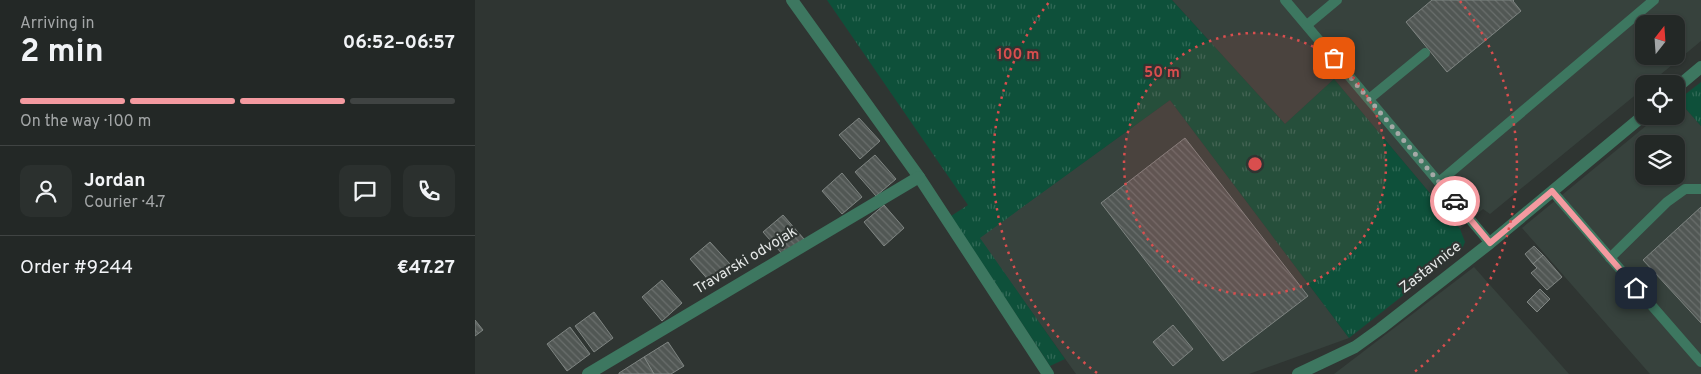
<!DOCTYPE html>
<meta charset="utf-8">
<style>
:root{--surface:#232826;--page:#2b302e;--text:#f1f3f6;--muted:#a3a6a7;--line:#404443;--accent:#f49aa0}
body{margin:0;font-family:Overpass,sans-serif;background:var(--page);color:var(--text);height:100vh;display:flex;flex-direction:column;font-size:19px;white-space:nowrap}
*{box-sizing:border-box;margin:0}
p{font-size:16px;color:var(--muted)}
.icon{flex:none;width:28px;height:28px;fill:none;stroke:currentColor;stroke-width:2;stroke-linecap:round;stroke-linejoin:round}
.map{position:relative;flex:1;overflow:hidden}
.side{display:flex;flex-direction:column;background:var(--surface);width:475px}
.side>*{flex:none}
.needle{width:32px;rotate:17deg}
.buttons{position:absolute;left:1160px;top:15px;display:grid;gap:10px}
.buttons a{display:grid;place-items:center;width:50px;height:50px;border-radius:10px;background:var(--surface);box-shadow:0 1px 4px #0004,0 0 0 1px var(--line);font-size:25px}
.pin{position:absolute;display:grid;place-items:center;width:42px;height:42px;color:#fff;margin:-21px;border-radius:10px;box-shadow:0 2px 8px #0006}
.courier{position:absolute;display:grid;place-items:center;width:50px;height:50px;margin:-25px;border:4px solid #f49aa0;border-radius:50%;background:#fff;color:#222;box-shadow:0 1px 6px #0007}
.overview em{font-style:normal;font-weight:700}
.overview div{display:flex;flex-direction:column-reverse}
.overview{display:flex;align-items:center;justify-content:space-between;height:85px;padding:0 20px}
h1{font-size:32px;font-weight:700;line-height:38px}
.bar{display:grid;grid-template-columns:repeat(4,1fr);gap:8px 5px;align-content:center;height:60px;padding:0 20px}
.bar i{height:6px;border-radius:4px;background:var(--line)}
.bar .current{background:var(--accent)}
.bar p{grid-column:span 4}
.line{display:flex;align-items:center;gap:12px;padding:0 20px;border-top:1px solid var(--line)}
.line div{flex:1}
.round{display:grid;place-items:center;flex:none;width:52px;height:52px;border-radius:10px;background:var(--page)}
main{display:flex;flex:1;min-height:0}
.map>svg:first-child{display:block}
.built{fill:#37423d;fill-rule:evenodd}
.grass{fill:url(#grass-tufts)}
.building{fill:url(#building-back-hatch);stroke:#7f8582}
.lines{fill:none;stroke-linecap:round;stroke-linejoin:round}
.lane{stroke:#3d7760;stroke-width:10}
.street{stroke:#3d7760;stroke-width:12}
.done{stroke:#a5a9a7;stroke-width:5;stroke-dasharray:0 9}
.route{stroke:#f49aa0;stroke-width:6}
.ring{fill:none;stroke:#d94e4e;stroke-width:2.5;stroke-dasharray:2.5 5}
.labels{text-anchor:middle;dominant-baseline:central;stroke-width:4.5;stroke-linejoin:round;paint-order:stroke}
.street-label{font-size:15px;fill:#e4e7e6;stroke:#2f3532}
.centre{fill:#d94e4e;stroke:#2f3532;stroke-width:2.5}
.ring-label{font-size:15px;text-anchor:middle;font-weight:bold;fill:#d94e4e;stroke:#2f3532;stroke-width:4.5;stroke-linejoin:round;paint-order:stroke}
</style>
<main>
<section class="side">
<div class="overview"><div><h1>2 min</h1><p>Arriving in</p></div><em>06:52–06:57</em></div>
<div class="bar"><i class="current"></i><i class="current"></i><i class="current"></i><i></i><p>On the way · 100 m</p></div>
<div class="line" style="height:90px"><a class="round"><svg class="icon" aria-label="person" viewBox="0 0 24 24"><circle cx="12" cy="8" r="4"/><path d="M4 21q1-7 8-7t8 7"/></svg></a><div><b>Jordan</b><p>Courier · 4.7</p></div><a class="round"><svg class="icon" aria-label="chat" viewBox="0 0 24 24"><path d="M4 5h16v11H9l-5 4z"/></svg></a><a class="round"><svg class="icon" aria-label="phone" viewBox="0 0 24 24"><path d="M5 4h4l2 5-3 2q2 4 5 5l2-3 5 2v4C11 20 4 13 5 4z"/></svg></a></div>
<div class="line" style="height:65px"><div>Order #9244</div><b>€47.27</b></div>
</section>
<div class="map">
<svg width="1226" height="374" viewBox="0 0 1226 374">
<defs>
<pattern id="grass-tufts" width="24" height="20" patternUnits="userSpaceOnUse" patternTransform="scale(1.25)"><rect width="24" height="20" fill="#0e503a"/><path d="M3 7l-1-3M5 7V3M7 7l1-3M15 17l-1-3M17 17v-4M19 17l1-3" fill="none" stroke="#316956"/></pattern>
<pattern id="building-back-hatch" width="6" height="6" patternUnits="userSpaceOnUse" patternTransform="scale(1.25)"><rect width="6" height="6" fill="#515754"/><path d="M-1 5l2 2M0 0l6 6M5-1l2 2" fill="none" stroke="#6a6f6d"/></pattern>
</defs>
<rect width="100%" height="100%" fill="#2f3532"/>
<g class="built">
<path d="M697,0H1226V41L1174,84H1169V88L1015,214L1008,209L985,229L859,79L810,124ZM1169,24H1201V56H1169Z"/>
<path d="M695,100L874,338L774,374H601L504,238Z"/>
<path d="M1203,100L1226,126V374H1175L1047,228L1183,116H1201ZM1169,144H1201V176H1169Z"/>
<path d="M999,267L1094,374H859Z"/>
</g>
<g class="grass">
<path d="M352,0H697L810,124L859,79L985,229L990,242L987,249L874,338L695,100L505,238L590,359L575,366L476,216L493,205Z"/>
<path d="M1226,82V126L1203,100Z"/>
</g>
<g class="building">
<path d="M957,0H1039L1038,1L1046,11L972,72L931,22Z"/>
<path d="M384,118L405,141L385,159L364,135Z"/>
<path d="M710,138L833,296L748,361L626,203Z"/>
<path d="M400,155L421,179L401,196L380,172Z"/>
<path d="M367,173L387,197L367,214L347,191Z"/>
<path d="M409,205L429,228L409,246L389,222Z"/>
<path d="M1226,207V323L1168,260Z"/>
<path d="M308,215L329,239L309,256L288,232Z"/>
<path d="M235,242L256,265L236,283L215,259Z"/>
<path d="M1059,246L1068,255L1058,264L1050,254Z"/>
<path d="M1068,255L1087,277L1072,290L1056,273L1062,268L1058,264Z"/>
<path d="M187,280L207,303L187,321L167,297Z"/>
<path d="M1065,289L1075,299L1062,312L1052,302Z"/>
<path d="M119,312L138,338L119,352L100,326Z"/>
<path d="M0,320L8,330L0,336Z"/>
<path d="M698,325L718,349L698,366L678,342Z"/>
<path d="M95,327L115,354L92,371L72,344Z"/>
<path d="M193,342L209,366L196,374H179L169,357Z"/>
<path d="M169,357L179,374H144V373Z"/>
</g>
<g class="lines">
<g class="lane">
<path d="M810,0L1015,243"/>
<path d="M832,25L862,0"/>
<path d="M894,99L950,53"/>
<path d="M964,182L1179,0"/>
<path d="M1077,191L1226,362"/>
<path d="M1135,258L1192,202L1210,189H1226"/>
</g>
<g class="street">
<path d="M317,0L444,177L573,374"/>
<path d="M1201,88L1226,67"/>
<path d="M113,374L444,177"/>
<path d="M823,374L880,347L905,329L1015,243L1169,115"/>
</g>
</g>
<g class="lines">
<path class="done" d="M859,58L980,201"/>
<path class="route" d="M980,201L1015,243L1077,191L1161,288"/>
</g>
<circle cx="780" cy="164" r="131" fill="#d94e4e" fill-opacity=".12"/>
<g class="ring">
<circle cx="780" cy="164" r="131"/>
<path d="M622 373A262 262 0 0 1 575 1M985 1A262 262 0 0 1 938 373"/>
</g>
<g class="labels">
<g class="street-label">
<text transform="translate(271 261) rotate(-31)">Travarski odvojak</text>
<text transform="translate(956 268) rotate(-38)">Zastavnice</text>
</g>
</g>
<circle cx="780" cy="164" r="8" class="centre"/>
<g class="ring-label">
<text x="543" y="59">100 m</text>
<text x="687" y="77">50 m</text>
</g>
</svg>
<div class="buttons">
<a><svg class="needle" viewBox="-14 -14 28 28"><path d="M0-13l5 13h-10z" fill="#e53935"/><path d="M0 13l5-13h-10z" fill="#a3a6a7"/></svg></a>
<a><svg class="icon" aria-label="locate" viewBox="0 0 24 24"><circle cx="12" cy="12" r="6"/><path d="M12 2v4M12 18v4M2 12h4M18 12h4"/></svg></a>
<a><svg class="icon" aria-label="layers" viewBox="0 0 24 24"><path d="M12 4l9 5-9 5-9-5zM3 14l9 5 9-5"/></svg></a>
</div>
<div class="pin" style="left:859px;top:58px;background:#ea580c"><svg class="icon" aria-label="bag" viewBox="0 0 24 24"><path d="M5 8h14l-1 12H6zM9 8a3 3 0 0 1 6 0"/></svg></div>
<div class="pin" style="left:1161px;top:288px;background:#1f2937"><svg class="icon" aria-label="home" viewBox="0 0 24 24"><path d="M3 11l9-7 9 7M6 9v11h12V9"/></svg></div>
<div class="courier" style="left:980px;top:201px"><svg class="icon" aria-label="car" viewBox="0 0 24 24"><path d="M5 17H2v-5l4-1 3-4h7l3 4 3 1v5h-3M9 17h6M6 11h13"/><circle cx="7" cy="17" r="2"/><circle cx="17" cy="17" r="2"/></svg></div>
</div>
</main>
